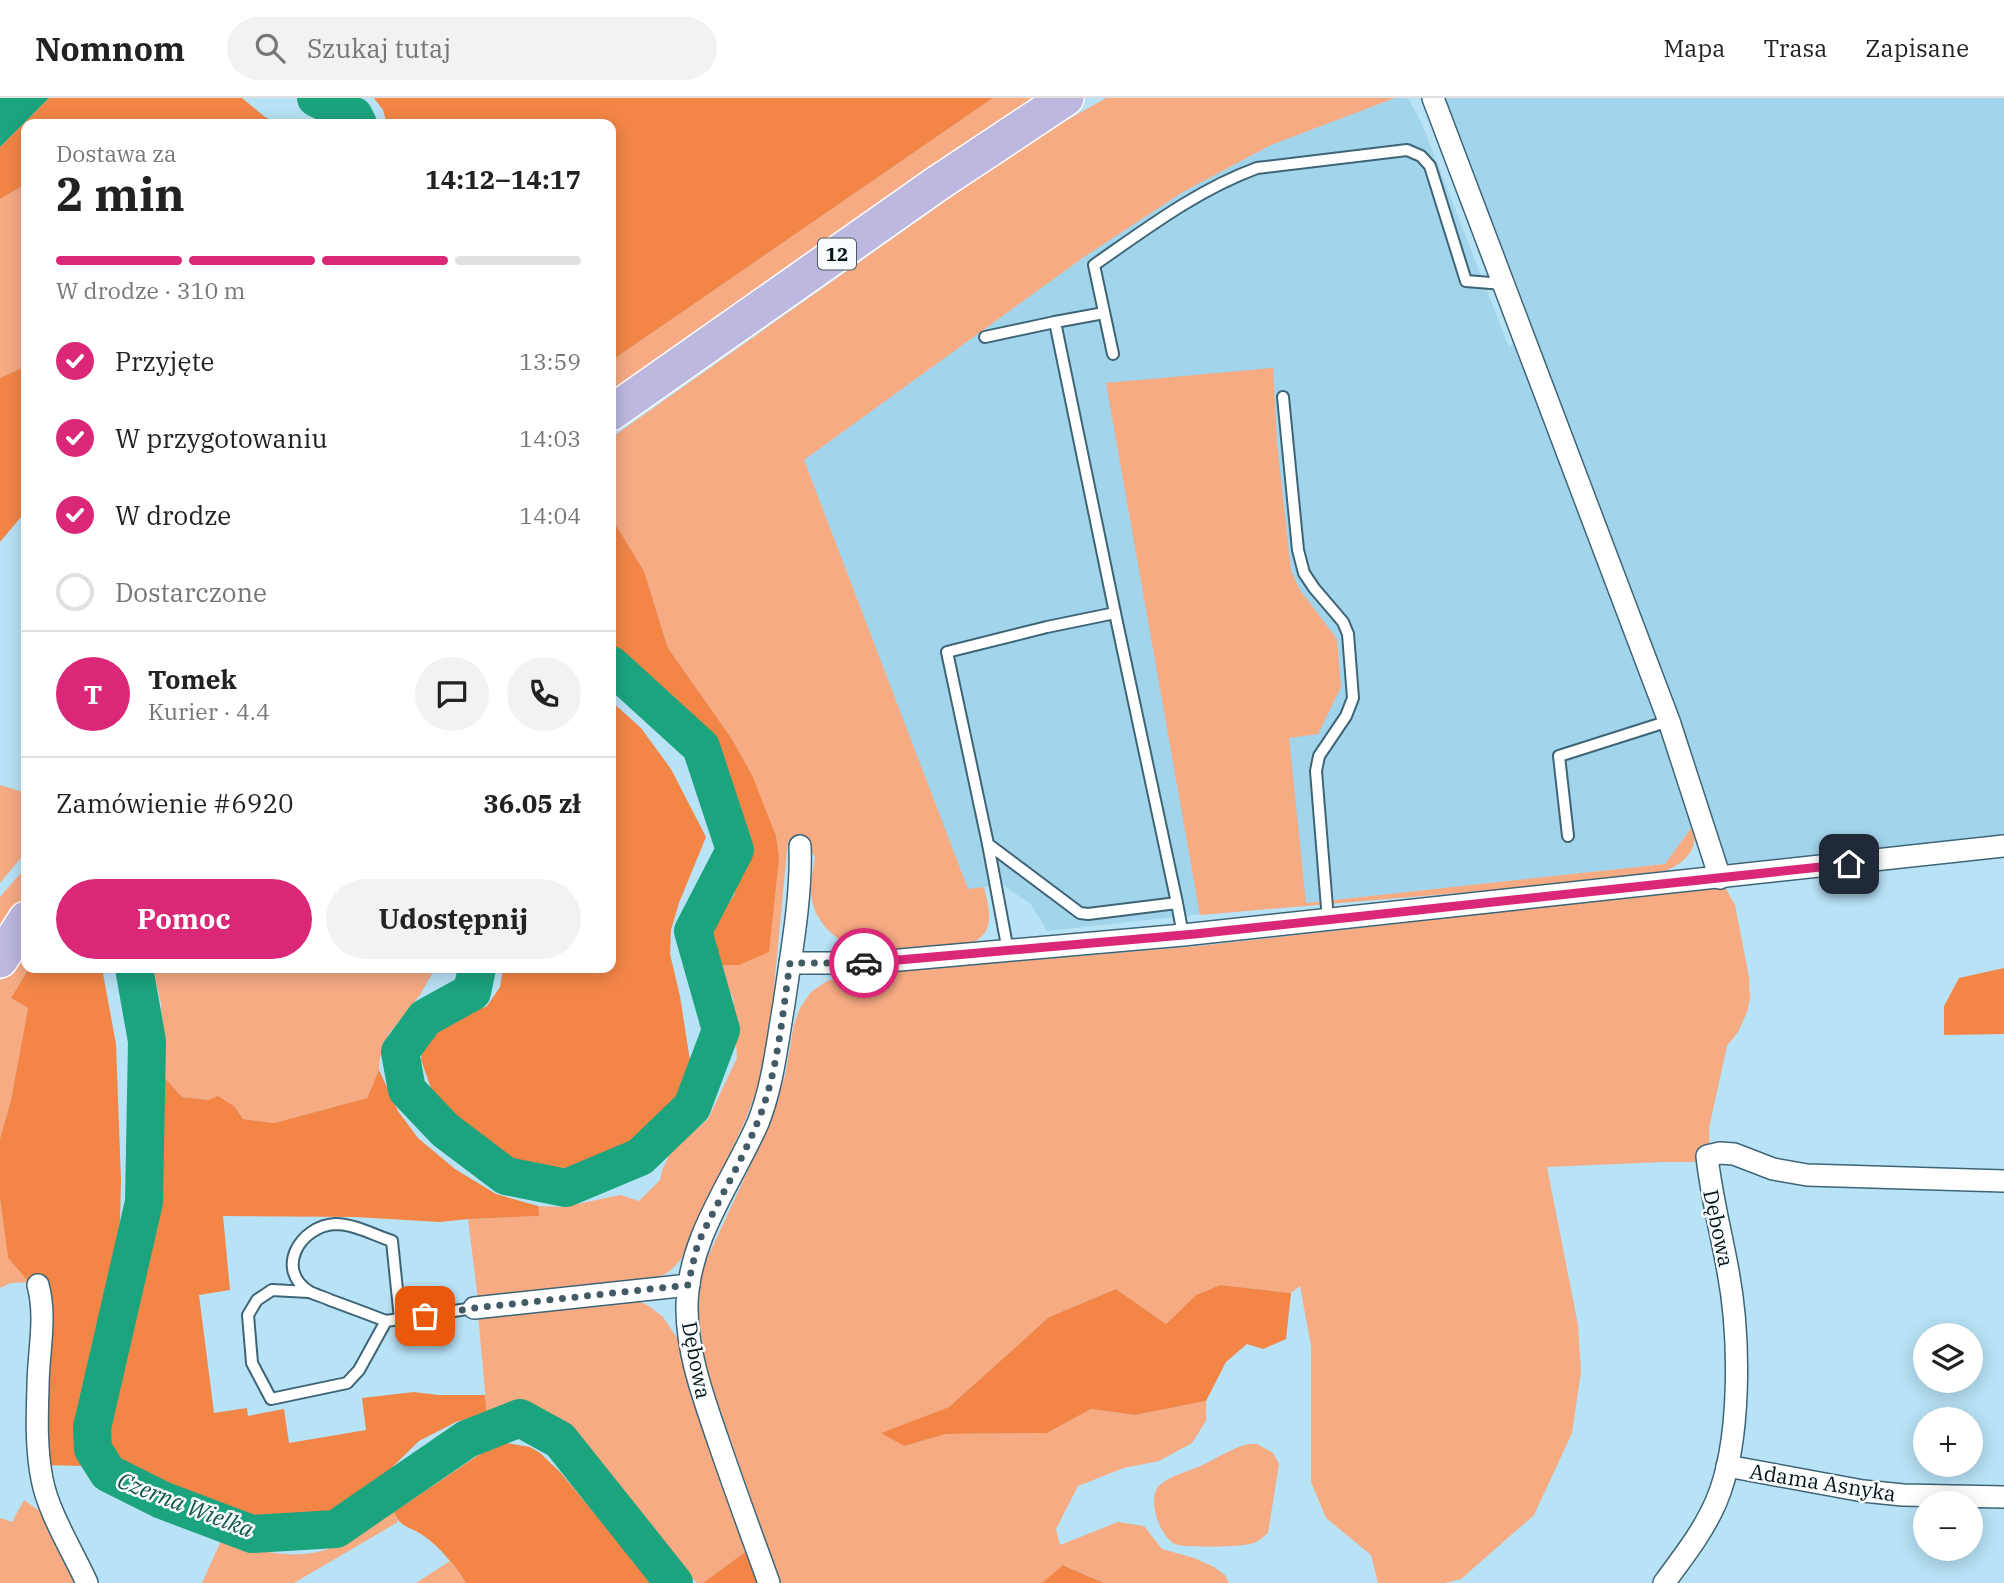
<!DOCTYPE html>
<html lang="pl">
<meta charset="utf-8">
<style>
:root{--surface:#fff;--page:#f2f2f2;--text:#222;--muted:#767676;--line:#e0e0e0;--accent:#db2777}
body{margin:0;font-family:"IBM Plex Serif",serif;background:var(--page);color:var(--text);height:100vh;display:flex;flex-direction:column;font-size:26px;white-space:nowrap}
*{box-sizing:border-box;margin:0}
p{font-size:23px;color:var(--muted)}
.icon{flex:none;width:38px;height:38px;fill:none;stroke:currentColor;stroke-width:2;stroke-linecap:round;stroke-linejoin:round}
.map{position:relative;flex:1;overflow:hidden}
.sheet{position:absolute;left:21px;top:21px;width:595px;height:854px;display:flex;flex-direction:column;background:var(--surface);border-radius:14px;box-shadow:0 4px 18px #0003}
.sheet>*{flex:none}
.controls{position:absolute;left:1913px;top:1225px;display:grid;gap:14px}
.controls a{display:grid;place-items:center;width:70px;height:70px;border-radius:50%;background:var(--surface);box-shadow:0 4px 18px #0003;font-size:35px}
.pin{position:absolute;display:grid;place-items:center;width:60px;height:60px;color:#fff;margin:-30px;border-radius:14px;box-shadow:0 4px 10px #0006}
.courier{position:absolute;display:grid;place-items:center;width:70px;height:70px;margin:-35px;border:5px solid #db2777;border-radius:50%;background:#fff;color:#222;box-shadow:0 2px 9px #0007}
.head em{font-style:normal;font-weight:700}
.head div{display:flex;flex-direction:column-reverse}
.head{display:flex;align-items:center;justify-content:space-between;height:119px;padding:0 35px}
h1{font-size:46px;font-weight:700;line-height:52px}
.bar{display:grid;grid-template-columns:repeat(4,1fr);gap:10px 7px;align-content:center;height:84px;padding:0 35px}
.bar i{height:9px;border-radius:5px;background:var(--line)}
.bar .selected{background:var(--accent)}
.bar p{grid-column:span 4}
.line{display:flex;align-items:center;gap:18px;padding:0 35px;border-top:2px solid var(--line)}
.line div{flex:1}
.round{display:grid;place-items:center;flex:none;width:74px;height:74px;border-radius:37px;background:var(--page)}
ol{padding:0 35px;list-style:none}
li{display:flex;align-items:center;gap:21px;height:77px}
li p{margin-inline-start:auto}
li .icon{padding:7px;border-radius:50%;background:var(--accent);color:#fff;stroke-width:4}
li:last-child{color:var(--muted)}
li i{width:38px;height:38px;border:4px solid var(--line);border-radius:50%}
.button{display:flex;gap:14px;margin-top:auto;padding:14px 35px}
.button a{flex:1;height:80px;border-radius:42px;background:var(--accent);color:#fff;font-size:28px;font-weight:700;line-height:80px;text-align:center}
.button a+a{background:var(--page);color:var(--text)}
header{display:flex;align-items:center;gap:42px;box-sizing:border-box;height:98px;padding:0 35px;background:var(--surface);border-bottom:2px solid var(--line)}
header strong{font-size:33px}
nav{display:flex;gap:38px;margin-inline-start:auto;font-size:24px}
.search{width:490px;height:63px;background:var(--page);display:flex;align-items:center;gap:18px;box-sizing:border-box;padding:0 24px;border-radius:38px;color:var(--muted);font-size:26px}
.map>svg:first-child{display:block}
.built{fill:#a2d4eb}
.green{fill:#f6ab83}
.forest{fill:#f38647}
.water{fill:#1ca47f}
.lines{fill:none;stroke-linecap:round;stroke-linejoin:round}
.river{stroke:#1ca47f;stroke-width:38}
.lane-casing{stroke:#3e6576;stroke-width:14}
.street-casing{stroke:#3e6576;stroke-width:24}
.primary-casing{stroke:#fff;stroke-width:38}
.lane{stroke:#fff;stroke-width:10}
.street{stroke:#fff;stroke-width:21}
.primary{stroke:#bcb8e0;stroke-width:35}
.done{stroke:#435b66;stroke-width:7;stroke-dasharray:0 12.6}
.route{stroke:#db2777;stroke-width:9}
.labels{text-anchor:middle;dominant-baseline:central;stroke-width:5;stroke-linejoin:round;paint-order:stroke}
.shield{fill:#f8fcfe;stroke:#4d585e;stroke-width:2}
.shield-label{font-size:19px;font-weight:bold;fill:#041219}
.street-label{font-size:21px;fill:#041219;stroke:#f8fcfe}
.water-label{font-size:23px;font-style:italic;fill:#135643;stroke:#f8fcfe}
</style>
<header>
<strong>Nomnom</strong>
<div class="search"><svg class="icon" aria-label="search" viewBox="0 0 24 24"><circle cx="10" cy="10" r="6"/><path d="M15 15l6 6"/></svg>Szukaj tutaj</div>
<nav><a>Mapa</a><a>Trasa</a><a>Zapisane</a></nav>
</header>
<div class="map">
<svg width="2004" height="1485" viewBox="0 0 2004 1485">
<rect width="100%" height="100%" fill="#b8e2f6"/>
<path class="built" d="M1395,0H1408L1422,26L1509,249L1523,238L1433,0H2004V748L1720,780L1696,710L1691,730L1665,766L1047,833L1031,806L1001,786L968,792L804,362L1084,159L1183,94L1271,47Z"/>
<g class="green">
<path d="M993,0H1042L611,297V263Z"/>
<path d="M1106,0H1395L1271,47L1183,94L1084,159L804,362L968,791L984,789C987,804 994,822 984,836C984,836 977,843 976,843C968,847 938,848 928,849C908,851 884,856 863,852C840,847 816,826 812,802C809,789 813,773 815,759L809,750L788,743L772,910L765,953L757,991L745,1023L681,1161C672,1173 665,1177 651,1182L478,1202L468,1121L538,1118V1108L563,1109L620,1097L639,1103L660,1082L662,1073L670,1055L708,1021L737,960L733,900L716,867H739L752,677L732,641L668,550L644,473L611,419V340L1029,44Z"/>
<path d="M26,86V268L0,280V101Z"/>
<path d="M1273,270L1277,345L1291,473L1300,492L1337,541L1341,589L1318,636L1289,640L1306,805L1665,766L1691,730C1702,750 1682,767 1665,773L1540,788L1200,817L1106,285Z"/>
<path d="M0,687L26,695V754L0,785Z"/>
<path d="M26,769V800L0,838V799Z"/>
<path d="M1725,789L1735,807L1749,879L1750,901L1747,914L1738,934L1727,948L1709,1030L1710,1064H1663L1547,1069L1578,1227L1581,1274L1572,1335L1534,1417L1461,1481L1445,1485H1378L1371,1457L1326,1420L1311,1384V1248L1300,1188L1291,1195L1220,1187L1196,1197L1166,1226L1116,1191L1049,1219L949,1309L882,1335L904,1348L946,1336L1047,1335L1091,1311L1135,1317L1206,1303V1323L1192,1345L1159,1363L1124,1370L1078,1388L1056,1431L1060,1447L1118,1424L1144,1428L1162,1451L1194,1460L1214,1469L1225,1477L1229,1485H1104L1064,1467L1042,1485H780L706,1271L696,1199L705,1165L764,1038L785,978L794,926L800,910L811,894L827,883L844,878L1198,848Z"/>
<path d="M26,842V870H29L11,900L28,910L11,1002L0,1041V883Z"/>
<path d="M153,870H433V874L420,897L388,937L380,960L379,972L367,1000L274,1025L243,1021L235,1009L209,1002L182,999L163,978L161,906Z"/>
<path d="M0,1101L8,1160L29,1184L11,1185L0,1190Z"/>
<path d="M625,1203H638L649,1208L663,1219L679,1243L687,1284L745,1454L703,1485H697L655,1442L548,1315C526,1303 509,1307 487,1315L478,1217Z"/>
<path d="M1249,1346H1257L1273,1355L1279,1366L1268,1435C1262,1440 1258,1444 1250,1446C1240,1449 1184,1450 1175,1446C1159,1438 1145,1398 1161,1386C1170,1378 1189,1373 1200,1368C1219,1360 1228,1351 1249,1346Z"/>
<path d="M24,1402L52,1422L80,1485H0V1420L12,1424Z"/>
<path d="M394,1414L398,1424L294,1485H202L221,1443C253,1452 289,1462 322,1453C348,1445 371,1427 394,1414Z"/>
<path d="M450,1463L466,1485H416Z"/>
</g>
<g class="forest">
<path d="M49,0H242L265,19L280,26H26V86L0,101V49Z"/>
<path d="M374,0H993L611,263V26H387L383,12Z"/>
<path d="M26,268V413L0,444V280Z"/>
<path d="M611,419L644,473L668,550L732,641L752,677L776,738L779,760L769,854L739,867H716L709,850L714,825L734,797L747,750L740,710L723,662L691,619L652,588L624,561L611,544Z"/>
<path d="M611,603L641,630L671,671L706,739L679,805L671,832L670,856L680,898L691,969L688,984L674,1006L648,1032L607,1061L583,1069L538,1071L507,1061L467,1032L433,996L421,962L422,952L431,937L459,920L487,908L500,889L502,877L500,870H611Z"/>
<path d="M29,870H102L116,946L121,1083L120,1125L115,1168L78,1321L81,1355L84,1368L41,1367L37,1260L29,1184L8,1160L0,1101V1041L11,1002L28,910L11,900Z"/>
<path d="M2004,870V936L1944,937V908L1959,880Z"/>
<path d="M379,972L398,1013L418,1040L455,1071L496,1096L538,1108L539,1118L468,1121L440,1124L355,1119L223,1118L230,1192L199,1197L214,1315L247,1310L248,1318L284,1311L289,1345L366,1332L362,1300L414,1294L438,1297H485L487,1315L456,1324L419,1343L372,1389L330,1417L276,1424L218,1414L178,1397L169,1386L127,1369L111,1355L104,1335L107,1315L118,1280L149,1153L157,1096L162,1026L163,978L182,999L209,1002L218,998L235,1009L243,1021L274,1025L367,1000Z"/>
<path d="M1220,1187L1291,1195L1286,1241L1263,1251L1247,1246L1226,1264L1206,1303L1135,1317L1091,1311L1047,1335L946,1336L904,1348L881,1335L949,1309L1049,1219L1116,1191L1166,1226L1196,1197Z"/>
<path d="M506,1345L530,1349L540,1355L561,1375L652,1485H466C455,1468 441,1450 424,1438C410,1428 401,1431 394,1414L489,1350Z"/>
<path d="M745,1454L758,1485H703Z"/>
<path d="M1063,1467L1104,1485H1042Z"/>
</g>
<path class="water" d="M0,0H49L0,49Z"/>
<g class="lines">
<g class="river">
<path d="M316,0L354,18L358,26"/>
<path d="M134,870L147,943L144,1104L92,1330L93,1351L108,1375L162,1402L252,1436L336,1431L467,1341L520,1320L560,1342L674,1485"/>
<path d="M477,870L472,894L425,920L400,954L407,992L445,1032L506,1078L566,1090L640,1059L692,1009L721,932L693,833L735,752L701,649L611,567"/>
</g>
<g class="lane-casing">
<g id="lane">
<path d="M1104,215L1055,224L1115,515"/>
<path d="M985,239L1055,224"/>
<path d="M1113,256L1094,167C1146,131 1197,92 1257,70L1407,52L1421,58L1430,68L1466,183L1503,186"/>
<path d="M1283,299L1298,452L1304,475L1314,490L1343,524L1348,536L1353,600L1346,618L1319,658L1316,673L1328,822"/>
<path d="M1568,738L1559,658L1669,623"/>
<path d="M988,746L1008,853"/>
<path d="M1177,805L1088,816L1080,815L988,746L947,554L1047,529L1115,515L1177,805L1183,837"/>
<path d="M309,1194L272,1192L257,1202L248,1217L252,1265L271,1301L347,1285L359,1272L386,1223L474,1210"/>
<path d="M386,1223C368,1216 349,1209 330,1202C324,1199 316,1197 310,1194C274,1172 300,1128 335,1126C354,1126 374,1137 392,1143L400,1221"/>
</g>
</g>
<g class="street-casing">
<g id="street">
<path d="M1433,0L1669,623L1720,780"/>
<path d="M790,865H866L1183,837L2004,748"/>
<path d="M38,1187C47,1220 38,1255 38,1289C37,1319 36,1351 42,1381C48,1414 73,1454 87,1485"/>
<path d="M474,1210L689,1187"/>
<path d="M1727,1368L1863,1393L1903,1397L2004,1399"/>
<path d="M769,1485C752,1438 735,1392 719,1345C704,1301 686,1254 687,1206C689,1139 732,1084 758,1025C773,987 777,946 784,906C791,856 802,798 800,748"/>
<path d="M1664,1485C1683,1459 1703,1434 1716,1404C1742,1344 1740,1237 1728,1173C1721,1134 1711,1097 1707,1058L1720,1055L1734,1056L1773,1071L1807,1077L2004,1083"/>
</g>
</g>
<g class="primary-casing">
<g id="primary">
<path d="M611,315L938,85L1066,0"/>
<path d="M0,862L26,821"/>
</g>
</g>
<use href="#lane" class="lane"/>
<use href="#street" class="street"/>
<use href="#primary" class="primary"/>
</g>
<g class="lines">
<path class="done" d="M425,1218L474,1210L688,1187L696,1152L701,1139C719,1101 742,1063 758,1023C778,974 782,918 790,865H864"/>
<path class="route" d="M864,865L1195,836L1849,766"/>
</g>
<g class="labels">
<rect class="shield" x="818" y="140.5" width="38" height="31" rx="5"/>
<g class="shield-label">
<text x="837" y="156">12</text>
</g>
<g class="street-label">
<text transform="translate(1719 1130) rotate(78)">Dębowa</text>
<text transform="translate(697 1262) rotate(79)">Dębowa</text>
<text transform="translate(1823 1384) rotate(9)">Adama Asnyka</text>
</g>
<g class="water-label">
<text transform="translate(186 1406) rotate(21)">Czerna Wielka</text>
</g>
</g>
</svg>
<div class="controls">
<a><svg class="icon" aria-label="layers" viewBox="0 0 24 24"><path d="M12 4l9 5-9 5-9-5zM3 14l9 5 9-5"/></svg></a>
<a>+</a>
<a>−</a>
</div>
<div class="pin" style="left:425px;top:1218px;background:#ea580c"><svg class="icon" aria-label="bag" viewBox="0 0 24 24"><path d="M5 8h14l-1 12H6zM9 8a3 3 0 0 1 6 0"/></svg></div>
<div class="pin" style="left:1849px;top:766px;background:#1f2937"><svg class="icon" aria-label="home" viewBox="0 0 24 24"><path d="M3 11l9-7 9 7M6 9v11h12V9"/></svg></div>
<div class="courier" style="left:864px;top:865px"><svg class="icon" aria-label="car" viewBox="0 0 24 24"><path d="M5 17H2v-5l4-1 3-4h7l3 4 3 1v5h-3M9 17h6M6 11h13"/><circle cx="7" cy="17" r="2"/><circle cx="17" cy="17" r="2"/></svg></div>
<section class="sheet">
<div class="head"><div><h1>2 min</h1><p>Dostawa za</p></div><em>14:12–14:17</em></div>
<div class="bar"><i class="selected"></i><i class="selected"></i><i class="selected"></i><i></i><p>W drodze · 310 m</p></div>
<ol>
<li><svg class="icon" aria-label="check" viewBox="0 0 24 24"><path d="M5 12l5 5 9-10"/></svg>Przyjęte<p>13:59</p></li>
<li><svg class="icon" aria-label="check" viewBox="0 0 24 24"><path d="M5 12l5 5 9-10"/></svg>W przygotowaniu<p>14:03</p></li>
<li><svg class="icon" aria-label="check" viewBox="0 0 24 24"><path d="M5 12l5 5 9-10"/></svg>W drodze<p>14:04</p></li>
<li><i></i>Dostarczone</li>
</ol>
<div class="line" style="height:126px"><b class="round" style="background:var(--accent);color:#fff">T</b><div><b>Tomek</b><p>Kurier · 4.4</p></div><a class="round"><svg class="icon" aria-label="chat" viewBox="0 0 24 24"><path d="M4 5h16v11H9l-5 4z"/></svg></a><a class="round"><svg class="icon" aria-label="phone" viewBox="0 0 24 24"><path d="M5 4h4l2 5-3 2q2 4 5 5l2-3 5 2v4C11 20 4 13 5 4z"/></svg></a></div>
<div class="line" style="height:91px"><div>Zamówienie #6920</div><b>36.05 zł</b></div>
<div class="button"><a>Pomoc</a><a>Udostępnij</a></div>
</section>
</div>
